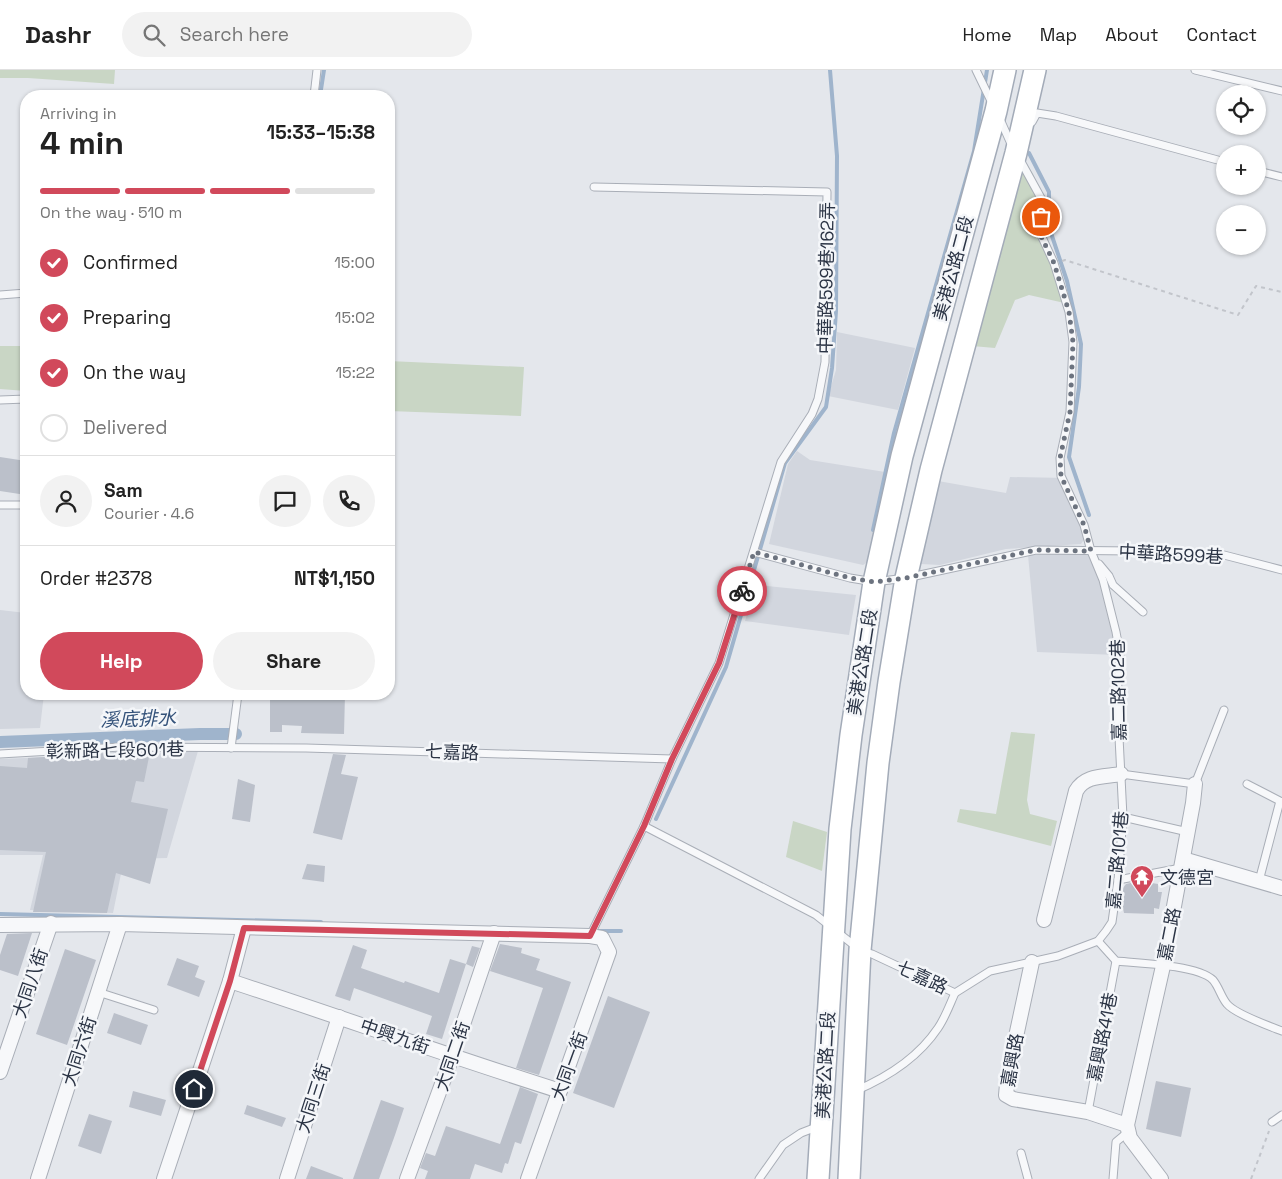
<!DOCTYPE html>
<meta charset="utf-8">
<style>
:root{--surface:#fff;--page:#f2f2f2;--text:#222;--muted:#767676;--line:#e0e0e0;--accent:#d1495b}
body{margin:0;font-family:"Space Grotesk","Noto Sans TC",sans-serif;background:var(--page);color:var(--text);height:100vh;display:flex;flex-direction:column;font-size:19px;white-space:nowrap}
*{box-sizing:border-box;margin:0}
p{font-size:16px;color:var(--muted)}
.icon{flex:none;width:28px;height:28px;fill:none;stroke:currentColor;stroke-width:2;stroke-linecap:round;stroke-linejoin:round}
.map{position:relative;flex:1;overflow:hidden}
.side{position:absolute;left:20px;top:20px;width:375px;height:610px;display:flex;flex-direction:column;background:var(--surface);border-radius:20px;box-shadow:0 1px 4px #0004}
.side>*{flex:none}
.fabs{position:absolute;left:1216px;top:15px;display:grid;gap:10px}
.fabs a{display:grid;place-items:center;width:50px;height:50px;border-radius:50%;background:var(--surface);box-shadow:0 1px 4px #0004;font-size:25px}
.pin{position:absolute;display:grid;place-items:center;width:42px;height:42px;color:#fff;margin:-21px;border:2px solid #fff;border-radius:50%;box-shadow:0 1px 5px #0007}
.courier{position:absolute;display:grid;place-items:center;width:50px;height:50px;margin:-25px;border:4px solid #d1495b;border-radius:50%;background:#fff;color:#222;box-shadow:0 1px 6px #0007}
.headline em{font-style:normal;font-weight:800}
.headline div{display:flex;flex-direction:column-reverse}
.headline{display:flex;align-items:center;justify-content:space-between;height:85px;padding:0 20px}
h1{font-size:32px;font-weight:800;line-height:38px}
.bar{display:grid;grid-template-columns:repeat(4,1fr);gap:8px 5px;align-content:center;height:60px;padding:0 20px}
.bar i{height:6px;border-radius:4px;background:var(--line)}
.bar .on{background:var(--accent)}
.bar p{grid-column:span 4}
.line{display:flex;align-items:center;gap:12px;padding:0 20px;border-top:1px solid var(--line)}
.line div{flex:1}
.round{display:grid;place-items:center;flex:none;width:52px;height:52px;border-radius:26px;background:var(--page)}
ol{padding:0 20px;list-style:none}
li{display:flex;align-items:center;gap:15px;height:55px}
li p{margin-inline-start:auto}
li .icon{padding:5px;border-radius:50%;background:var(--accent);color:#fff;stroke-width:4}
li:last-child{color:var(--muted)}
li i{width:28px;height:28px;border:2px solid var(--line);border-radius:50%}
.primary-button{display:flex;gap:10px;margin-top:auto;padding:10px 20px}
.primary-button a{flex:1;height:58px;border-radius:30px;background:var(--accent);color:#fff;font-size:20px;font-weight:800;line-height:58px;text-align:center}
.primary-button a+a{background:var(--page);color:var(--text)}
header{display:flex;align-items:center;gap:30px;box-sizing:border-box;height:70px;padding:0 25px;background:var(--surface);border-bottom:1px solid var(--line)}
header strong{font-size:24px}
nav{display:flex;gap:28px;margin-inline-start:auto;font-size:18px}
.search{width:350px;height:45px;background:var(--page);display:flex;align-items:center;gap:12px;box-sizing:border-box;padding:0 18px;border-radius:28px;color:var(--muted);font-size:19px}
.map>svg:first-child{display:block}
.built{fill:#d2d6de}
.green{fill:#c9d6c5}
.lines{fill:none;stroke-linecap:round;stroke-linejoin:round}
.stream{stroke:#9fb4cc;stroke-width:4}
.canal{stroke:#9fb4cc;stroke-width:12}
.building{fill:#bbc0ca}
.lane-casing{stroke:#a9aeb7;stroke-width:9}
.street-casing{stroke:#a9aeb7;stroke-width:16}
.primary-casing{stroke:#a3abb8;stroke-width:24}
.path{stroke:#c2c5cb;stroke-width:2;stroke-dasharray:4 4;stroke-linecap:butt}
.lane{stroke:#f7f8fa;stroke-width:7}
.street{stroke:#f7f8fa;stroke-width:14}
.primary{stroke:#fff;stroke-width:21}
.done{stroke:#6c737f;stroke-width:5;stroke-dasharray:0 9}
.route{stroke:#d1495b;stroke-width:6}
.labels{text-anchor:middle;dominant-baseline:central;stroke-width:5;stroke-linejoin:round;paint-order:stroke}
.street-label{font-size:18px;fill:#2b3445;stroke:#f4f6f9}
.poi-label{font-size:18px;fill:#2b3445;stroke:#f4f6f9;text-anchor:start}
.water-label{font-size:19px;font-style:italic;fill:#34527a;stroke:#f4f6f9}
</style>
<header>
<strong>Dashr</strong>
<div class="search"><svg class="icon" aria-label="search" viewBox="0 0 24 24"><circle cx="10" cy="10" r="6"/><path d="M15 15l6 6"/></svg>Search here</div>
<nav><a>Home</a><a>Map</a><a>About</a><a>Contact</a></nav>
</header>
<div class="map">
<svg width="1282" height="1109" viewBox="0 0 1282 1109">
<rect width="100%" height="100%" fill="#e4e7ec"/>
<g class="built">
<path d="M837,262L915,278L898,340L828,326L836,300Z"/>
<path d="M797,381L810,390L885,402L869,491L863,495L769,474L788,394Z"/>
<path d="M1010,407L1066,408L1086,460L1085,468L1081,474L1006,479L940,495L921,494L938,411L1006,423Z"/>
<path d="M1088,483L1095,490L1118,585L1037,582L1028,485Z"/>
<path d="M756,515L856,525L849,565L745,551Z"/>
<path d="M0,540L26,543V624H44L40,658L0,659Z"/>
<path d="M198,681L167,788L124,789L113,843L30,840L43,785H0V689Z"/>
</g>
<g class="green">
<path d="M0,0H115L114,14L28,8H0Z"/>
<path d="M1024,96L1029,98L1033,104L1040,120L1042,158L1069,234L1029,225L1015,230L995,278L972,276L1014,106Z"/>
<path d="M0,276H26V321L0,319Z"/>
<path d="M389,291L524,297L521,346L389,341Z"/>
<path d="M1011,662L1035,664L1027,730L1030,744L1057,751L1051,776L957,752L960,739L996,744Z"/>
<path d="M793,751L827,762L822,801L786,787Z"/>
</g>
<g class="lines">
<g class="stream">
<path d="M320,26L324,0"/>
<path d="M1029,83L1049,122V157L1067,211L1081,274L1079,317L1069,387L1089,445"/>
<path d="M873,460L894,363L974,81L987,0"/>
<path d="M656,749L726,597L785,393L826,337L832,298L836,241L837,86L830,0"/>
<path d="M0,844L321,852"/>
<path d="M596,861H621"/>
</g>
<path class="canal" d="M0,672L200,664H236"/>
</g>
<g class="building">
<path d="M0,387L26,391V425L0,421Z"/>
<path d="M270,624H299L327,630L328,624H345L344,664L301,663L302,656L282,655V662H270Z"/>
<path d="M121,682H150L144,712L136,711L131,732L168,739L150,814L116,803L107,843L33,842L46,782L0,780V696L27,698L28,688Z"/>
<path d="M333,684L346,685L341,704L358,707L342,770L313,763Z"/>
<path d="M238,709L255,715L250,752L232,749Z"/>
<path d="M307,794L325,796L324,812L302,809Z"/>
<path d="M1139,811L1158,814V822H1162L1159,839L1154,838V844L1124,843L1122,834L1123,818L1126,814Z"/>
<path d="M32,863L18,906L0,900V885L7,864Z"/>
<path d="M500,874L522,878L521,883L540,889L536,900L571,912L539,1005L516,998L543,918L490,901Z"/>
<path d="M353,875L367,880L361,898L404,913L405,911L439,923L450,889L466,894L442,969L426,964L432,946L354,918L350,931L335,926Z"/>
<path d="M472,876L480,878L473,897L466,894Z"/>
<path d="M65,879L96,890L67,975L36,964Z"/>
<path d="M177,888L199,896L195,907L205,911L199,927L167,915Z"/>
<path d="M608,926L650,942L614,1038L573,1023Z"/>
<path d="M114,943L148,955L141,975L107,963Z"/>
<path d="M1156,1011L1191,1018L1181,1067L1146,1059Z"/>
<path d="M520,1017L538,1024L521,1074L515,1072L508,1094L505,1093L502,1103L475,1094L470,1109H425L428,1101L420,1098L426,1083L435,1086L446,1056L500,1074Z"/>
<path d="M133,1021L166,1030L161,1046L129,1037Z"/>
<path d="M381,1030L404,1038L395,1065L379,1109H353Z"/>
<path d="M247,1035L286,1048L282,1057L244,1044Z"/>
<path d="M89,1044L112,1051L101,1084L78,1076Z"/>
<path d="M311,1096L343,1108V1109H306Z"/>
</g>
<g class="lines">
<g class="lane-casing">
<g id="lane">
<path d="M976,0L992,33"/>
<path d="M1195,0L1282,21"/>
<path d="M314,26L317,0"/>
<path d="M999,47L1012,76"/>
<path d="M1032,52L1037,43L1056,46L1225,92"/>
<path d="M1258,101L1282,107"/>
<path d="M0,225L26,223"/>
<path d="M0,330L26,329"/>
<path d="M0,435H26"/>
<path d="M754,482L850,508L874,512L906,508L1036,480L1134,481L1224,485L1282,500"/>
<path d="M1099,494L1109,506L1113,515L1143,542"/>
<path d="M231,678L238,624"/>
<path d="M0,684L121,677L306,678L672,689"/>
<path d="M1121,704L1195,714L1224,640"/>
<path d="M1247,714L1280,731L1259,811"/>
<path d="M1123,747L1188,762"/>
<path d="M644,756L816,845L860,880L872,884L955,923L990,901L1058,886L1098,871L1106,861L1112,852L1118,810L1123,747L1117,627L1120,584L1116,562L1103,510L1091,481L1084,455L1061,406L1060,388L1070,342L1073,272L1069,242L1054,193L1041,165V128L1019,88"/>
<path d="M1118,810L1181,798"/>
<path d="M590,866L644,756L672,689L719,593L781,392L812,344L818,329L825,292L827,122L594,117"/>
<path d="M1098,871L1116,891C1138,893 1198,895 1213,910C1219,917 1221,927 1227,934C1235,944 1269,956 1282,961"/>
<path d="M98,922L154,940"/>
<path d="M855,1021C888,1007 918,988 938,958C945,948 950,934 955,923"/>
<path d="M1088,1042L1116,891"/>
<path d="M1272,1052L1282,1045"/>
<path d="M1021,1083L1028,1109"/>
<path d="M759,1109L783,1075L801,1063L819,1056"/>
<path d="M1113,1109L1116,1072L1128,1062"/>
</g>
</g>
<g class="street-casing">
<g id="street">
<path d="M1183,789L1282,818"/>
<path d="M1044,850L1076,721C1085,705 1103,707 1121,704"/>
<path d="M0,855L120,854L590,866L602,868L609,882L528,1109"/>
<path d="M1032,892L1008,1004L1006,1025L1013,1029L1088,1042L1127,1055"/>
<path d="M230,911C340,947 449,986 560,1021"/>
<path d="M0,1002L51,853"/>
<path d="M38,1109L120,854"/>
<path d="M164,1109L230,911L244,858"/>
<path d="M287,1109L339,947"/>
<path d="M407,1109L452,987L494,863"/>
<path d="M1161,1109L1130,1068L1127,1055L1163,896L1193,733L1195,714"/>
</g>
</g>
<g class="primary-casing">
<g id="primary">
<path d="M818,1109L840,759L851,665L874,512L902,386L996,41L1005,0"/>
<path d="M849,1109L860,880L878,693L889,612L906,508L931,400L1016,83L1035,0"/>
</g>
</g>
<g class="path">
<path d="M1062,191L1065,190L1238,245L1256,216L1282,222"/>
<path d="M1251,1109L1269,1061"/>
</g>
<use href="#lane" class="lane"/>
<use href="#street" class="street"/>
<use href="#primary" class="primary"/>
</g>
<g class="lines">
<path class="done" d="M742,521L754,482L850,508L874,512L906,508L1036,480L1091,481L1084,455L1061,406L1060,388L1070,342L1073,272L1069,242L1054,193L1041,166V147"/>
<path class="route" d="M194,1019L230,911L244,858L590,866L644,756L672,689L719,593L742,521"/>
</g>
<defs>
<g id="temple-pin" transform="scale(1.25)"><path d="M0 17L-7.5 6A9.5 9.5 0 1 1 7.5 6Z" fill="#d1495b" stroke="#f4f6f9"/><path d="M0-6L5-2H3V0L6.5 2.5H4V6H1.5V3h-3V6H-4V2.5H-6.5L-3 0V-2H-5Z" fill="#fff"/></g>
</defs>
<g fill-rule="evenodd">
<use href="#temple-pin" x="1142" y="807"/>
</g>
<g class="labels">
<g class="street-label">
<text transform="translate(953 198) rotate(-75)">美港公路二段</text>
<text transform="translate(826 208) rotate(-89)">中華路599巷162弄</text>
<text transform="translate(1171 484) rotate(3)">中華路599巷</text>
<text transform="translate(862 592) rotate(-81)">美港公路二段</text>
<text transform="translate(1118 620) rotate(-91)">嘉二路102巷</text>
<text transform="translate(115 680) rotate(-1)">彰新路七段601巷</text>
<text transform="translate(452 682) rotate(2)">七嘉路</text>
<text transform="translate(1117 790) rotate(-85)">嘉二路101巷</text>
<text transform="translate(1169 864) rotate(-79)">嘉二路</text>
<text transform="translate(922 907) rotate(25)">七嘉路</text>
<text transform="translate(30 913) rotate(-71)">大同八街</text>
<text transform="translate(395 966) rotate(19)">中興九街</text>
<text transform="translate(1102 967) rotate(-79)">嘉興路41巷</text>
<text transform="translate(79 981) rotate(-72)">大同六街</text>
<text transform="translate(452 986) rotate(-71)">大同二街</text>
<text transform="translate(1012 990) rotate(-80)">嘉興路</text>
<text transform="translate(825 995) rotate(-87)">美港公路二段</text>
<text transform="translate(569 996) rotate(-70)">大同一街</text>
<text transform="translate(313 1028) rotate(-72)">大同三街</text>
</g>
<g class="poi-label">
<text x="1160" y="807">文德宮</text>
</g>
<g class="water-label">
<text transform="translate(138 649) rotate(-2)">溪底排水</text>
</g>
</g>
</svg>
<div class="fabs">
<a><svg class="icon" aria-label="locate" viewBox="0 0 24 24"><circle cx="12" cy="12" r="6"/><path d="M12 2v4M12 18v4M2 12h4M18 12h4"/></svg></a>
<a>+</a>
<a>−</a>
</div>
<div class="pin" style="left:1041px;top:147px;background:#ea580c"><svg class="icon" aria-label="bag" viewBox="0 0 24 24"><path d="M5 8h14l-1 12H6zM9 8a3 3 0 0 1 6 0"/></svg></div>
<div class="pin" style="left:194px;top:1019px;background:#1f2937"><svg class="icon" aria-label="home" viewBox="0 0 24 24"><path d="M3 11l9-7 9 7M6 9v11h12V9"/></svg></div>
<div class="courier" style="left:742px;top:521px"><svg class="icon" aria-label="bike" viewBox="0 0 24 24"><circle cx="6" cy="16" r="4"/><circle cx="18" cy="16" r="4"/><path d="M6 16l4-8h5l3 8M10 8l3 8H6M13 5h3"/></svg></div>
<section class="side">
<div class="headline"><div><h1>4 min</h1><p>Arriving in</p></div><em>15:33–15:38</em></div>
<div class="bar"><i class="on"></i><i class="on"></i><i class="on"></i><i></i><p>On the way · 510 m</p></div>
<ol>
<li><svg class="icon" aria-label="check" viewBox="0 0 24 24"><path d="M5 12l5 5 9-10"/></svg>Confirmed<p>15:00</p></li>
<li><svg class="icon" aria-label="check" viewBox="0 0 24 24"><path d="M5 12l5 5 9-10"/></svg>Preparing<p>15:02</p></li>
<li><svg class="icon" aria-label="check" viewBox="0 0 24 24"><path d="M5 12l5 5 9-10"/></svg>On the way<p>15:22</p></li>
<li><i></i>Delivered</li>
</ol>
<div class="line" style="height:90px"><a class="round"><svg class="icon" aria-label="person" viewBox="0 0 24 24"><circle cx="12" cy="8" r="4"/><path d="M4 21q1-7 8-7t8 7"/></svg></a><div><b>Sam</b><p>Courier · 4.6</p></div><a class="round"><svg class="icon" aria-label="chat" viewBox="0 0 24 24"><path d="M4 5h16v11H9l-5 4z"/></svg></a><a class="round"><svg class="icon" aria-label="phone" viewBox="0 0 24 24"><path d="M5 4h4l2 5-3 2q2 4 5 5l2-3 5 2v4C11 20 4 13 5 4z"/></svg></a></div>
<div class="line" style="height:65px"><div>Order #2378</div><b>NT$1,150</b></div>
<div class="primary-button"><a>Help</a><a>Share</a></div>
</section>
</div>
